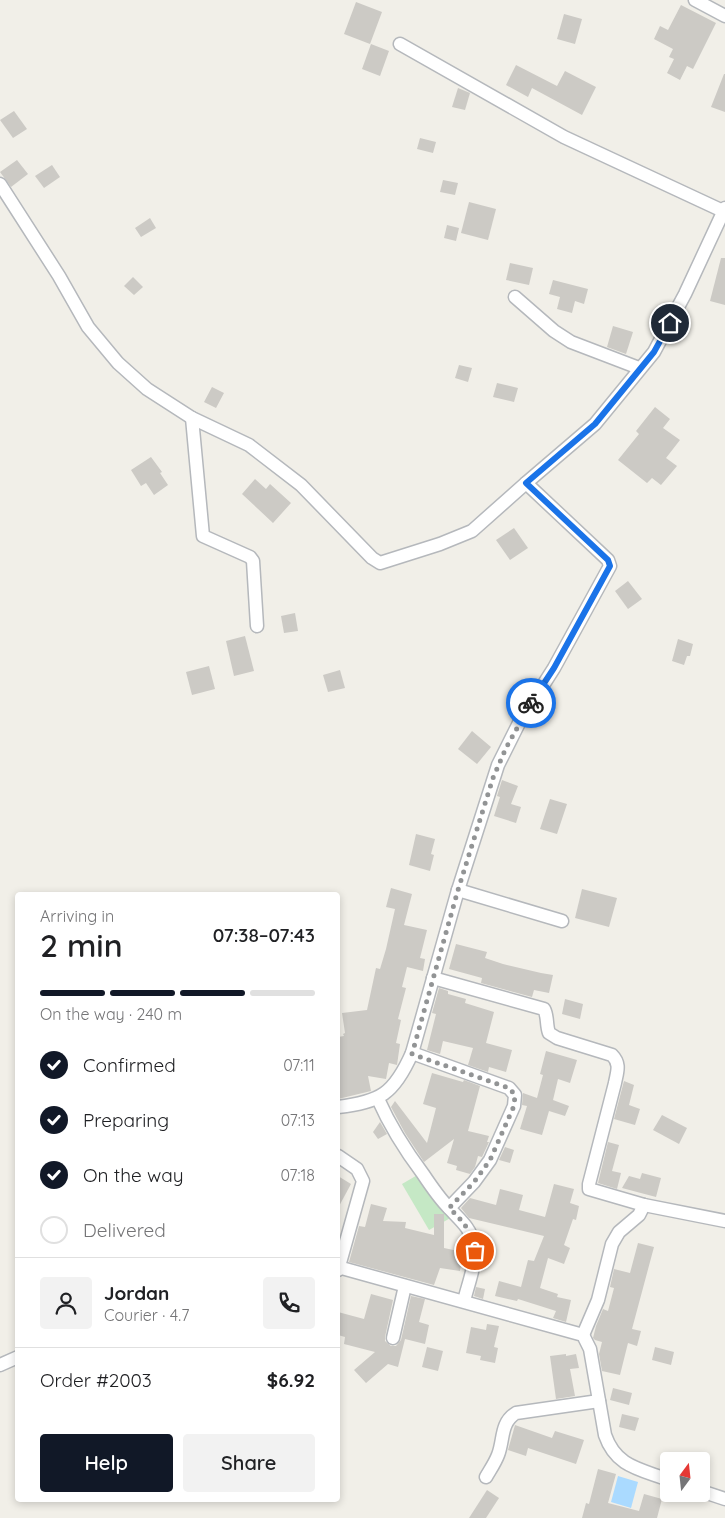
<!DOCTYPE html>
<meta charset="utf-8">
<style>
:root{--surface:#fff;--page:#f2f2f2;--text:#202124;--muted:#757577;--line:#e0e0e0;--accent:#111827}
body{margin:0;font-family:Quicksand,sans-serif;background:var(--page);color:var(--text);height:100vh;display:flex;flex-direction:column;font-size:19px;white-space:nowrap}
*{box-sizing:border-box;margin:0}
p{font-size:16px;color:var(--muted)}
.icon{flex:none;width:28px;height:28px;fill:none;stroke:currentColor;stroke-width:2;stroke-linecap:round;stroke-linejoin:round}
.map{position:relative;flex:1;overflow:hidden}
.side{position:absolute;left:15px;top:892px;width:325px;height:610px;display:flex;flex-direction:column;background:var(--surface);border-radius:5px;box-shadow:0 2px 8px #0003}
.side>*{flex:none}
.needle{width:32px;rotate:15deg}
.buttons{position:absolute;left:660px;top:1452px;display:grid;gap:10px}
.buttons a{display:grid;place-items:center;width:50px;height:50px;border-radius:5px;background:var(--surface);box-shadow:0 2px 8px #0003;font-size:25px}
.pin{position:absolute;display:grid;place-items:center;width:42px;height:42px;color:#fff;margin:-21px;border:2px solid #fff;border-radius:50%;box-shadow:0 1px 5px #0007}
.courier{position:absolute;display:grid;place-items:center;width:50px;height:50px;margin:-25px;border:4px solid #1a73e8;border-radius:50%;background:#fff;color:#222;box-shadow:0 1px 6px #0007}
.summary em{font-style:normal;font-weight:600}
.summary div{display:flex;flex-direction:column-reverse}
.summary{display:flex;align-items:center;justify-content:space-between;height:85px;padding:0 25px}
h1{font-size:32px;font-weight:600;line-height:38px}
.bar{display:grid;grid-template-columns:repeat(4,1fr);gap:8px 5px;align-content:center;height:60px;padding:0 25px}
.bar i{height:6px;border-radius:4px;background:var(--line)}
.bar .on{background:var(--accent)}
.bar p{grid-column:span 4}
.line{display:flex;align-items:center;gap:12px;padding:0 25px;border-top:1px solid var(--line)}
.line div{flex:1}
.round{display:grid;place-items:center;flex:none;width:52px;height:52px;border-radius:5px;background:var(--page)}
ol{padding:0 25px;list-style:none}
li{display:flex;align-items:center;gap:15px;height:55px}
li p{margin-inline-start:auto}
li .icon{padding:5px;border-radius:50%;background:var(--accent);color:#fff;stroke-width:4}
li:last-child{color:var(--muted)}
li i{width:28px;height:28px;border:2px solid var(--line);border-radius:50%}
.primary-button{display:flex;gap:10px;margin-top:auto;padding:10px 25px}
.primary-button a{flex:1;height:58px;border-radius:5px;background:var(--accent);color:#fff;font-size:20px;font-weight:600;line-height:58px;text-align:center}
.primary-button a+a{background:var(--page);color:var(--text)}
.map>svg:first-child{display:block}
.green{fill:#c5e8c5}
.water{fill:#aadaff}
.building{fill:#cccac5}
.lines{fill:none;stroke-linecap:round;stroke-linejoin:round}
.minor-casing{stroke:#b5b8bc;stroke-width:15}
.minor{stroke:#fff;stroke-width:12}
.done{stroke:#929495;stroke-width:5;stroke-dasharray:0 9}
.route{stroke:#1a73e8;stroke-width:6}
</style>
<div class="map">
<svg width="725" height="1518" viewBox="0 0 725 1518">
<rect width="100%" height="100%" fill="#f1efe8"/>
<path class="green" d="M426,1170L454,1216L429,1230L402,1184Z"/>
<path class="water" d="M618,1476L638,1482L631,1508L611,1502Z"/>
<g class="building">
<path d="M356,2L382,12L370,44L344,34Z"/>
<path d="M681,5L716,23L693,69L687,66L680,80L667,73L674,59L669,57L673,49L654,39L660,26L668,30Z"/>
<path d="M564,14L582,19L575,44L557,39Z"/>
<path d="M371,44L389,51L380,76L362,69Z"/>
<path d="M516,65L557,86L565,71L596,87L582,115L532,88L528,97L506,85Z"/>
<path d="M724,74H725V112L711,107Z"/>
<path d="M458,88L470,93L465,110L452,107Z"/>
<path d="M14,111L27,129L13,138L0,120Z"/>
<path d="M420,138L436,142L433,153L417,149Z"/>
<path d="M17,160L28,174L11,187L0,172Z"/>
<path d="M52,165L60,177L44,188L35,176Z"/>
<path d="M443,180L458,183L455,195L440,192Z"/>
<path d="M469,202L496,209L488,240L461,233Z"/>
<path d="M150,218L156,228L141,237L135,228Z"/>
<path d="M447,225L459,228L456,241L444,238Z"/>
<path d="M721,258H725V305L710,301Z"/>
<path d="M510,263L533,268L529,285L506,280Z"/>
<path d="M133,277L143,287L134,295L124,286Z"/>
<path d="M553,280L588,289L584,304L575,301L572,313L557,309L560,297L549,294Z"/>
<path d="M613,326L633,332L626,354L607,347Z"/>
<path d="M459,365L472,368L468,382L455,378Z"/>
<path d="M497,383L518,388L514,402L493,397Z"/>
<path d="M212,387L224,393L216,408L204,402Z"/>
<path d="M655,407L670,419L663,428L680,440L666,458L677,466L661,485L652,478L647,483L618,460L639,434L636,431Z"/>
<path d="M151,457L162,472L160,473L168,485L154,495L146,483L141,486L131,470Z"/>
<path d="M255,479L266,489L270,484L291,503L273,523L242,494Z"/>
<path d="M514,528L528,548L510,560L496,540Z"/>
<path d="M628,581L642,599L628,609L615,591Z"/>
<path d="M295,613L298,631L284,633L281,616Z"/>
<path d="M245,636L254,671L234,676L226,641Z"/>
<path d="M678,639L693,644L690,656H687L684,665L672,661Z"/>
<path d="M209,666L215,689L192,695L186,672Z"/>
<path d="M340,670L345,688L328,692L323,675Z"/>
<path d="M472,731L491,747L477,764L458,749Z"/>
<path d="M502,780L518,786L511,804L521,807L516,823L494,816L500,797L497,796Z"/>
<path d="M550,799L567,804L557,834L540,829Z"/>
<path d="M416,834L435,839L431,854L434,855L430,871L409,865Z"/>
<path d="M391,888L412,894L404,925L427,930L420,958L425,959L423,971L407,967L402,987L406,988L398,1019L401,1020L396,1043L400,1044L397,1065L389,1063L386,1079L368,1076L371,1091L338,1099V1037L344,1036L343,1034L345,1033L342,1013L367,1010L376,968L380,969L386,949L395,909L386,907Z"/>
<path d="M582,889L617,898L609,927L575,918Z"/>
<path d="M456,944L487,952L485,958L503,964L541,973L553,975L549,993L534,990L532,997L481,983L482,978L449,969Z"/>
<path d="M439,988L448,991V994L466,999L465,1003L494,1012L486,1043L512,1050L506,1072L489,1067L488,1072L468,1065L473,1048L443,1041L440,1054L427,1050L436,1014L432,1013Z"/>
<path d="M565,999L583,1004L580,1019L562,1014Z"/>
<path d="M546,1051L577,1060L570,1083L558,1079L553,1100L569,1106L565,1116L549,1111L542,1135L520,1129L527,1106L522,1105L523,1093L537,1098L543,1075L540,1074Z"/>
<path d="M432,1073L463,1082L464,1080L480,1086L468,1131L489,1136L487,1142H489L482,1157L478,1156L475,1167L470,1174L456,1170L457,1166L447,1163L454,1139L424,1162L405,1133L391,1107L395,1101L427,1143L436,1108L423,1104Z"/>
<path d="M624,1081L634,1085L629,1105L640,1109L635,1125L614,1119Z"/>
<path d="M662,1115L687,1128L679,1144L653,1130Z"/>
<path d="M380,1122L387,1134L378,1139L373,1132Z"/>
<path d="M608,1142L619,1145L612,1171L621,1173L617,1189L598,1183Z"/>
<path d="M505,1147L514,1150L510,1163L499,1160Z"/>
<path d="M642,1173L661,1178L656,1197L622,1188L629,1176L640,1179Z"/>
<path d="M338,1176L351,1184L338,1208Z"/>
<path d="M554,1184L574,1189L570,1203L579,1206L576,1220L573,1219L564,1245L570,1248L564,1264L548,1258L540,1288L558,1294L557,1297L571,1300L566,1322L553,1318L556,1311L518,1299L517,1301L495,1296L499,1281L521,1287L528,1260L534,1261L544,1236L469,1218L461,1208L470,1198L496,1205L500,1189L523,1195L519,1210L545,1217Z"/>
<path d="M371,1204L387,1208L383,1221L406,1222L405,1228L434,1235V1214H444V1248L463,1252L460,1271L440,1268L434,1285L349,1262L359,1226L365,1227Z"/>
<path d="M638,1243L654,1247L632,1329L641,1331L637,1346L628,1343L620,1375L602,1371L599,1354L602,1342L595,1340L593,1338L596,1326L603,1309L608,1311L614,1288L610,1287L614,1269L630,1273Z"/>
<path d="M476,1287L485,1289L483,1299L474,1296Z"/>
<path d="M371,1294L393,1300L385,1337V1341L391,1346H396L401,1340L411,1296L425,1299L419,1322L429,1325L425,1344L405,1339L398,1367L388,1364L366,1383L354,1370L375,1352L344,1344L345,1337L338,1335V1312L364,1319Z"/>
<path d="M487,1324L499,1326L494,1347L498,1348L495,1363L480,1360L481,1356L466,1353L471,1327L486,1330Z"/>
<path d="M427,1347L443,1351L438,1371L422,1367Z"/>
<path d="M655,1347L674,1352L671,1365L652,1360Z"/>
<path d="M566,1354V1356L576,1354L579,1368L570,1369L575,1396L556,1399L550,1356Z"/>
<path d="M613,1388L632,1393L629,1405L610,1400Z"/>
<path d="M622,1414L639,1418L635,1431L619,1427Z"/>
<path d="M515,1425L552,1438L555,1431L584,1440L576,1464L528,1448L526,1456L508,1450Z"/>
<path d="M598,1469L616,1474L608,1503L639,1511L644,1494L662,1499L657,1518H582L586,1503L589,1504Z"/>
<path d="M487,1490L499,1498L486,1518H469Z"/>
</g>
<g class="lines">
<g class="minor-casing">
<g id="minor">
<path d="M695,0L725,16"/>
<path d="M400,44L564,137L723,211"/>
<path d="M0,184L59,276L88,327L118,363L147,389L192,418L249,445L301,485L372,558L380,563L440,544L472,531L526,483"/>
<path d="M515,297L554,331L571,342L639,368"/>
<path d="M192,418L203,536L250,557L253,561L257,626"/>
<path d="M458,890L562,921"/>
<path d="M433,978L544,1009C548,1016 546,1025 549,1033L557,1038L612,1055C621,1064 617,1072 615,1083L589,1184V1189L644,1205L725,1221"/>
<path d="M412,1053L509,1088L515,1095L514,1106L490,1160L474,1182L449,1208"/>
<path d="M378,1099C390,1126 405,1150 423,1174C431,1186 439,1198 449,1208C460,1220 471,1228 474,1245C477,1263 468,1284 464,1301"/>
<path d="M338,1107C380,1102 394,1094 412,1053L458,890L498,765L519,723L554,668L610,566L608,560L526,483L595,424L654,352L685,294L725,208"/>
<path d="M338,1156L357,1169L363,1181L338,1270"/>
<path d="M338,1267L583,1335L590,1349L605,1435C616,1467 640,1469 669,1480"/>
<path d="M583,1335L598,1300L612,1244L619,1232L639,1215L644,1205"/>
<path d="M393,1338L405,1286"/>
<path d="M0,1365L18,1357"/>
<path d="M486,1477C490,1470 495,1463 498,1455C504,1440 500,1423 516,1413L599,1401"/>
<path d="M701,1491L725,1499"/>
</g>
</g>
<use href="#minor" class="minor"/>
</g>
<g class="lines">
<path class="done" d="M475,1251C472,1231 463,1221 449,1208L474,1182L490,1160L514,1106L515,1095L509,1088L412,1054L458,890L493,778L506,748L531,703"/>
<path class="route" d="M531,703L554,668L610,566L608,560L526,483L595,424L654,352L670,323"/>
</g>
</svg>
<div class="buttons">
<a><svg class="needle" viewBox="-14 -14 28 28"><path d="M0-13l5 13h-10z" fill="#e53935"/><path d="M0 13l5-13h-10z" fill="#757577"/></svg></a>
</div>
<div class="pin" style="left:475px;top:1251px;background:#ea580c"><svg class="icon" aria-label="bag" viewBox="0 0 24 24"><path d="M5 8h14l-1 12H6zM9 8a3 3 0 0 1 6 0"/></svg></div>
<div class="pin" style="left:670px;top:323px;background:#1f2937"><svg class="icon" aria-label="home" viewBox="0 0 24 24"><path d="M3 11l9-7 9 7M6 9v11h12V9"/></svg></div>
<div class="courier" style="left:531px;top:703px"><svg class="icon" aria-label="bike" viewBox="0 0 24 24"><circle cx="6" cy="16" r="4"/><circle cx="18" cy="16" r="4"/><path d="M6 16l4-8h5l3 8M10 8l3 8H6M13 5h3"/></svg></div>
<section class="side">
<div class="summary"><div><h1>2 min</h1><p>Arriving in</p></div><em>07:38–07:43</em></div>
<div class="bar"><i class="on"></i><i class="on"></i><i class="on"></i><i></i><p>On the way · 240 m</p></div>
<ol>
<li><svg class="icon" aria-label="check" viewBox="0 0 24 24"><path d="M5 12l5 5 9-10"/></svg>Confirmed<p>07:11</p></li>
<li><svg class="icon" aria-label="check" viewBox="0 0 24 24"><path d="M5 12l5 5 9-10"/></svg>Preparing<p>07:13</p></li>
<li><svg class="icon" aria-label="check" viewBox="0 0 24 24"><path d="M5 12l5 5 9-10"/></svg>On the way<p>07:18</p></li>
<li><i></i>Delivered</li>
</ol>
<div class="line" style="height:90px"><a class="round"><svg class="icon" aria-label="person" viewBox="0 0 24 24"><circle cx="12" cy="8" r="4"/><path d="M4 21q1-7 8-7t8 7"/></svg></a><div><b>Jordan</b><p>Courier · 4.7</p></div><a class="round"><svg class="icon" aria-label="phone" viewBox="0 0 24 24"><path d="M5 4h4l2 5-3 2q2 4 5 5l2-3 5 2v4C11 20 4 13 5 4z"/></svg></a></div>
<div class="line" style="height:65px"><div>Order #2003</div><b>$6.92</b></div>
<div class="primary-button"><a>Help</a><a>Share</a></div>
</section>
</div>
